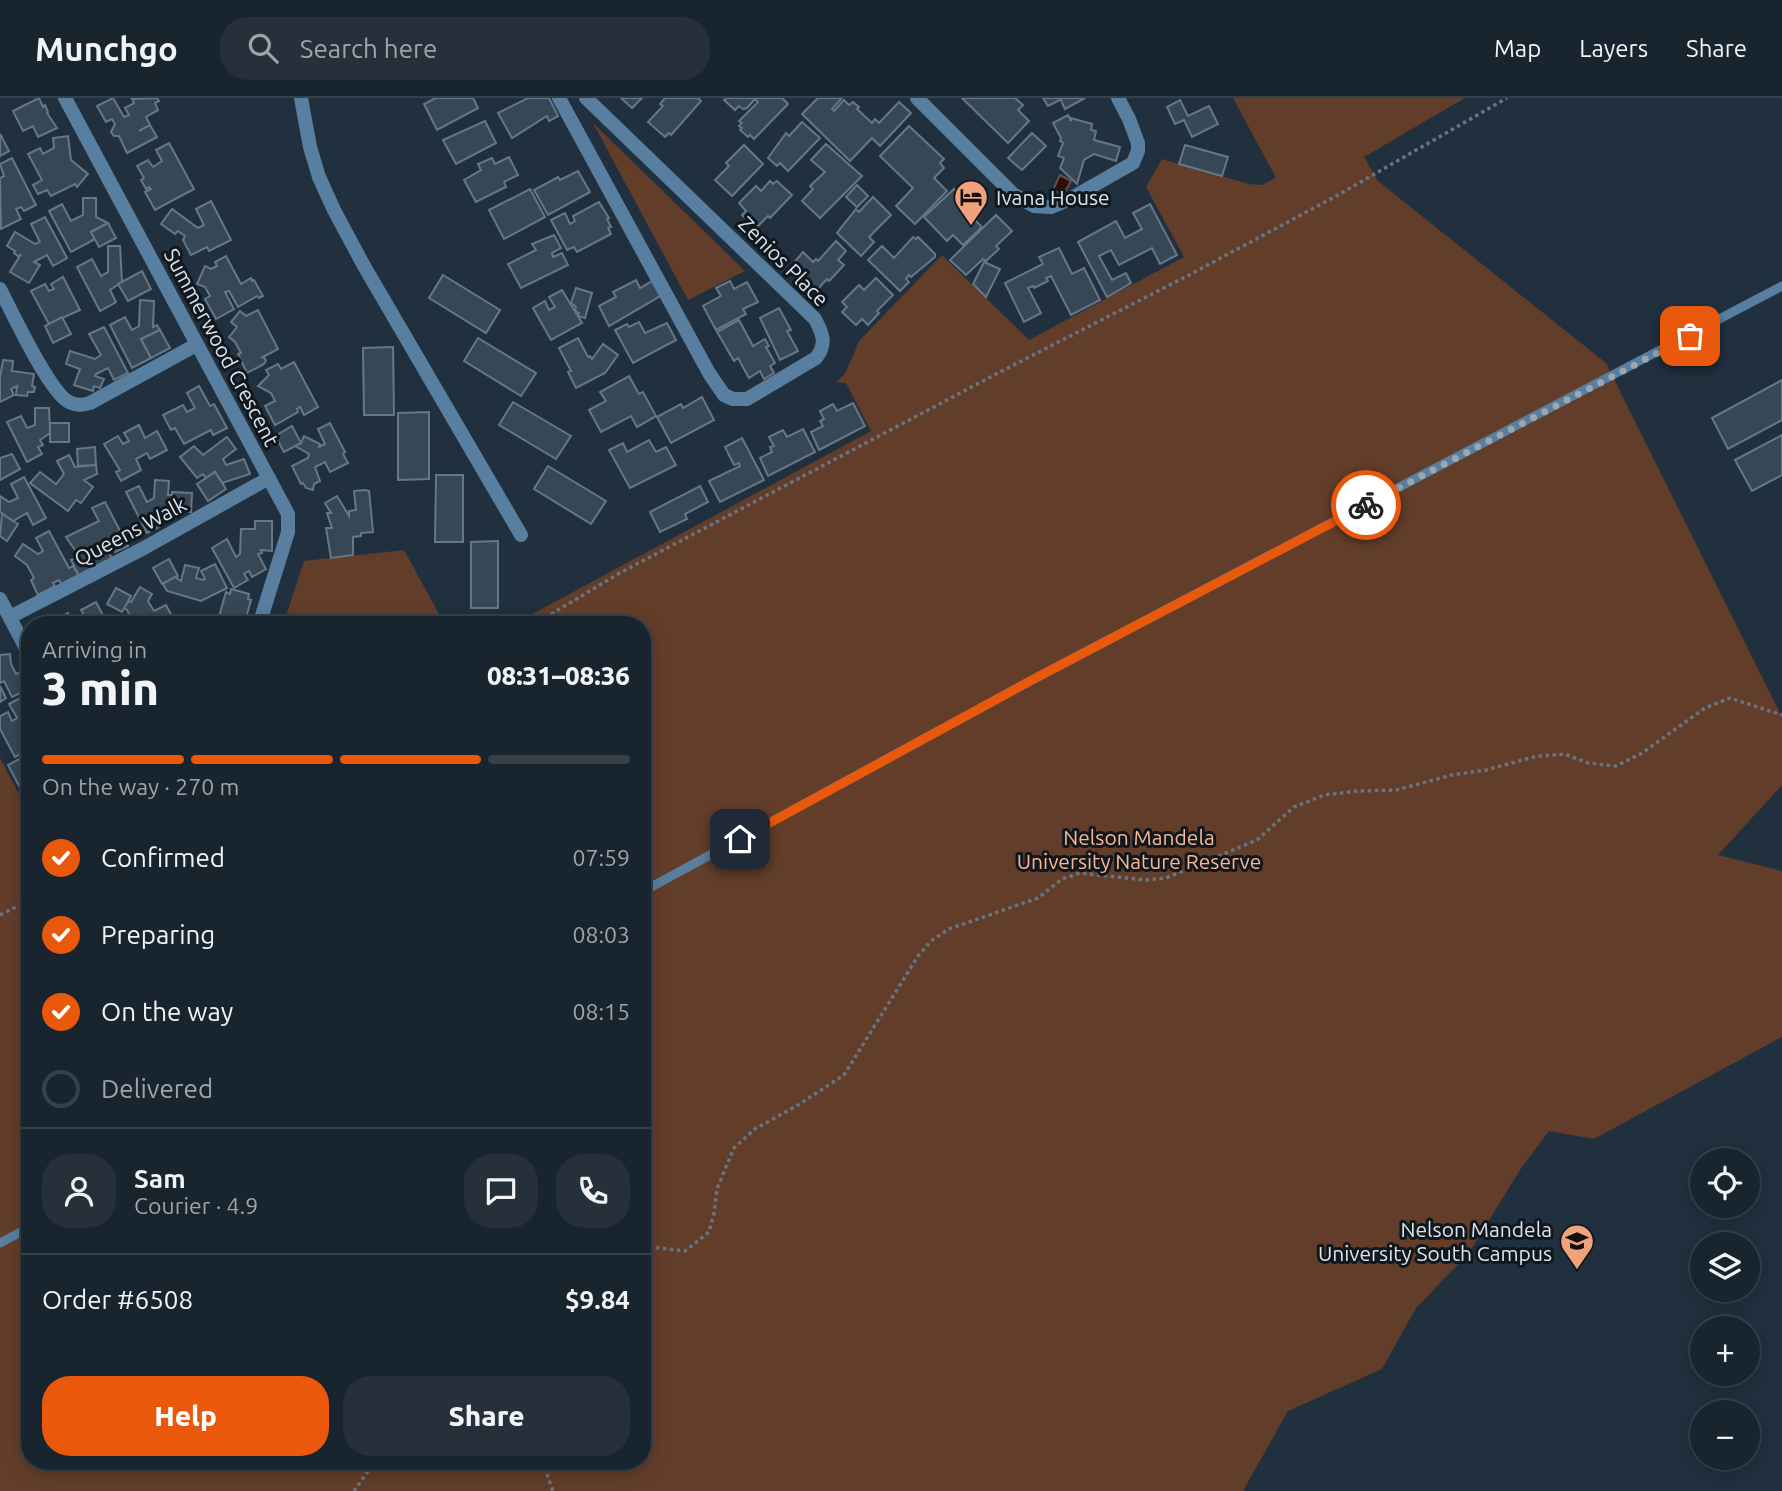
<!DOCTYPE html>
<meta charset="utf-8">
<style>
:root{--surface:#18242e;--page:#25303a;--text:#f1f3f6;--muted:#9fa4aa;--line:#36414a;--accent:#ea580c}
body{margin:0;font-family:Ubuntu,sans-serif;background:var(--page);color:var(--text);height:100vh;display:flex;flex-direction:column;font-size:26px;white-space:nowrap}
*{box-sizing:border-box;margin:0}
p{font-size:23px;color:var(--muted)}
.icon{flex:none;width:38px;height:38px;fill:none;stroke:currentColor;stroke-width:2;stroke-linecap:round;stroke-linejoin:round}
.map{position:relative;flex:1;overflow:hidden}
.side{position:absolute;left:21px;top:518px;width:630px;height:854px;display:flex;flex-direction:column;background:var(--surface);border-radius:28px;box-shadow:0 4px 18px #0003,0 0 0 2px var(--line)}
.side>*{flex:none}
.buttons{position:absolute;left:1690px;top:1050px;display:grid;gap:14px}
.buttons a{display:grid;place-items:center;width:70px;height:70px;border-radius:50%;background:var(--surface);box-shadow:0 4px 18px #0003,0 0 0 2px var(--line);font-size:35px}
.pin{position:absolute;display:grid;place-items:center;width:60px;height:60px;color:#fff;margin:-30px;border-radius:14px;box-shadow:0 4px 10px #0006}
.courier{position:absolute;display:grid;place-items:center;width:70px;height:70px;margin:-35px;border:5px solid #ea580c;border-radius:50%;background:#fff;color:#222;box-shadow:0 2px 9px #0007}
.summary em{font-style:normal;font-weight:800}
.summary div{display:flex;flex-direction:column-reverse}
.summary{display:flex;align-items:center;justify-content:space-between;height:119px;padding:0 21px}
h1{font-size:46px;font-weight:800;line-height:52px}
.bar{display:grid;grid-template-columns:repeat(4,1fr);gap:10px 7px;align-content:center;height:84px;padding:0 21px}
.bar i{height:9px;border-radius:5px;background:var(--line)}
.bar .selected{background:var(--accent)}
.bar p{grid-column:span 4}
.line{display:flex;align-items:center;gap:18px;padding:0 21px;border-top:2px solid var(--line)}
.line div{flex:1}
.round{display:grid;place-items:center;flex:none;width:74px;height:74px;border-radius:28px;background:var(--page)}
ol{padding:0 21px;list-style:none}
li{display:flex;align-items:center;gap:21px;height:77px}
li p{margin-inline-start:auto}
li .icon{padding:7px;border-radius:50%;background:var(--accent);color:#fff;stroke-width:4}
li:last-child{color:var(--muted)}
li i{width:38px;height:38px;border:4px solid var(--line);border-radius:50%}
.action{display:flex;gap:14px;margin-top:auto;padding:14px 21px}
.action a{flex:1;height:80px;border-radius:28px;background:var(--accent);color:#fff;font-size:28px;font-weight:800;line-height:80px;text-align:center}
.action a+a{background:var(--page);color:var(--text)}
header{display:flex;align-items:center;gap:42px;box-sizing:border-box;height:98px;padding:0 35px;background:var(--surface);border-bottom:2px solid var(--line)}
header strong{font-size:33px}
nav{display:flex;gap:38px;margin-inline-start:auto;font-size:24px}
.search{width:490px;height:63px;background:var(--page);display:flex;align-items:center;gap:18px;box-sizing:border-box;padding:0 24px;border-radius:28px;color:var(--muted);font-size:26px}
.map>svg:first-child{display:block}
.green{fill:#623d2a}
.water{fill:#2d1003;stroke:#61504a;stroke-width:2}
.building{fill:#364756;stroke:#667888;stroke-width:2}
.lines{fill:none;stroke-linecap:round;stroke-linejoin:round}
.path{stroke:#687581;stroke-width:3.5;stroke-dasharray:3.5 3.5;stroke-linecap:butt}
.lane{stroke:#587fa0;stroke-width:9}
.street{stroke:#587fa0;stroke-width:14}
.done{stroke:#9aa6b0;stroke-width:7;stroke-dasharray:0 12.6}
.route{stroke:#ea580c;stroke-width:9}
.labels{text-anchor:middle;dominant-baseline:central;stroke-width:6;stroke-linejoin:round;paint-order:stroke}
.poi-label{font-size:21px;fill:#dbe5ee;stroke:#10171d;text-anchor:start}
.street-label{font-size:21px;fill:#dbe5ee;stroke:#10171d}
.park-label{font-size:21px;fill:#fdb694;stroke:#10171d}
</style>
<header>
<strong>Munchgo</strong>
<div class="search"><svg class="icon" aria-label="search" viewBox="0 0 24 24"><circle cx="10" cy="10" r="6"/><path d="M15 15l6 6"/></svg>Search here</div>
<nav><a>Map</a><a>Layers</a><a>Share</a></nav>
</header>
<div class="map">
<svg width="1782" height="1393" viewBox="0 0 1782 1393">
<rect width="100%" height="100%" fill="#20303e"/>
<g class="green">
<path d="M1233,0H1465L1364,59L1378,83L1606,265L1782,619V687L1718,757L1782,773V939L1594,1041L1549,1033L1520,1072L1469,1155L1416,1210L1382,1271L1288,1313L1243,1393H0V660L30,717V1363H642V527H512L871,333L846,285L837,284L846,274L859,243L942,157L1029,242L1184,159L1146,89L1162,61L1249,86L1262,87L1276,80Z"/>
<path d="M593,25L745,173L688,202Z"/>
<path d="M404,452L445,527H283L304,463Z"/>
</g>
<path class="water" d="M1060,77L1071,83L1063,97L1053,92Z"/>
<g class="building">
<path d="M39,0L43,9L45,7L48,14L47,15L57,30L38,39L33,28L23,33L13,13Z"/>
<path d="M113,0L124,19L129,17L125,10L134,5L132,1L157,0L159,3L155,5L158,12L146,19L150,27L139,33L150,27L157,39L127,55L119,38H114L111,34L115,26L112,21L106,24L97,8Z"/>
<path d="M436,0H473L478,10L437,32L424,6Z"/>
<path d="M528,0H549L558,18L549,23L547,18L512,40L498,15Z"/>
<path d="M621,0H642L632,10Z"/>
<path d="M665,0H698L701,3L671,37L669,35L665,39L648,24L663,8L660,6Z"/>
<path d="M726,0H782L788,6L754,41L750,37L748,39L740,32L742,30L739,28L742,25L739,23L758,4L755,1L747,10L743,11L739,8L735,12L724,2Z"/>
<path d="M818,0H842L832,11L834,13L844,2L849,7L853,4L859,9L857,11L872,25L875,21L879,25L899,4L911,15L880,48L872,40L850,63L802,16Z"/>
<path d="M962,0H1015L1023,7L1018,12L1029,23L1008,45Z"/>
<path d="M1043,0H1060V2L1048,8Z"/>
<path d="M1060,0H1085L1065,11Z"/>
<path d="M1180,2L1188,18L1209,8L1218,26L1192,39L1184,22L1175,26L1167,9Z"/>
<path d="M1068,17L1071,23V20L1092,26L1091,32L1096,33L1094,42L1120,49L1116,63L1094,56L1084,62L1077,86L1060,70L1064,60L1058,58L1063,45L1060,43L1061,40L1053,25Z"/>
<path d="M485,23L496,45L456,66L443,42Z"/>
<path d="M802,24L820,40L788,73L780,65L777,68L768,60L786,35L789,38Z"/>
<path d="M909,28L944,61L940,65L944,70L934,80L947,93L915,126L896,108L913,90L880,58Z"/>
<path d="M1032,35L1046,48L1022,72L1008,60Z"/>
<path d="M0,36L9,53L0,58Z"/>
<path d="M68,38L71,62L88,76L77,89L75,86L51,98L47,92L38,96L33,87L42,82L28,56L40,50L43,56L54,50L53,40Z"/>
<path d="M169,45L194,91L155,112L145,94L151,91L149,89L146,91L141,82L144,80L137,68L148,62L153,69L162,63L156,52Z"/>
<path d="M826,46L862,78L820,120L802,103L813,91L810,88L825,74L811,62Z"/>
<path d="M744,47L763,66L732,98L715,82L729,68L726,65Z"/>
<path d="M1185,47L1228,59L1222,78L1179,66Z"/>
<path d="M509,59L518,77L504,84L506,89L476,104L464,82L481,72L478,66L492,60L495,66Z"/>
<path d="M12,60L36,107L24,113L21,109L16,111L21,121L1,131L0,80L4,78L0,66Z"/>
<path d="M578,73L590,94L548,117L534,92L558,79L560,82Z"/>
<path d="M770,83L773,86L777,83L792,97L770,120L768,118L756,130L742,117L746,113L739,105L756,88L761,93Z"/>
<path d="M857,87L868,98L857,109L846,99Z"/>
<path d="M530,91L545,119L504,141L489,112Z"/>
<path d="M954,91L977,114L972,119L982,129L963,147L953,137L947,143L924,119Z"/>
<path d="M873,99L891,117L869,139L874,144L861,158L837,135L856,111L859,114Z"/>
<path d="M83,100H96V119L108,125L91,134L95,141L71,154L49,113L62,106L71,123L83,117Z"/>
<path d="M211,103L231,142L209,153L207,149L191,157L183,142L185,138L178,133L175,136L161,126L172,111L198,130L204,127L196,111Z"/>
<path d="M599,104L609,120L607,121L611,129L608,130L611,136L577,154L574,149L567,152L551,122L565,115L570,126L575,123L573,118Z"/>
<path d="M1150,106L1177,157L1160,166L1152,150L1119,167L1111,152L1099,158L1112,182L1126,175L1131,185L1107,199L1078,144L1116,123L1125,140L1142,131L1133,115Z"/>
<path d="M996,117L1012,133L996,148L999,151L986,163L983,161L966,177L950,162Z"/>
<path d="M45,119L67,160L53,168L47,157L34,164L40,167L29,185L10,174L21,156L19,159L14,155L15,153L7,148L15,134L35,146L40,144L31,126Z"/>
<path d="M108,125L116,140L99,149L91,134Z"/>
<path d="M554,137L561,150L552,155L553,159L562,155L568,167L521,190L508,166L536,152L532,146Z"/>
<path d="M913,139L916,141L918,139L935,156V159L911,179L909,177L906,181L909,184L900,193L868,162L882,148L894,160Z"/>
<path d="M836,143L846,153L838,162L844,167L829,183L827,181L816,193L800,178L803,175L793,166L803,154L813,164L816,161L818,163Z"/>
<path d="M108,148H120L122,184L110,192L116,204L100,213L77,169L92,161L101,178L108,174Z"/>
<path d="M1059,150L1072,176L1084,170L1100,202L1071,217L1051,178L1046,180L1048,183L1034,190L1033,188L1028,190L1041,215L1024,224L1005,185L1043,166L1039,159Z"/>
<path d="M226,158L241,186L251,180L252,183L254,182L263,198L259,200L257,198L238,209L229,193L225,194L234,211L216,221L205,201L210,198L205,189L197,186L205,168L211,171L217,168L215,164Z"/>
<path d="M984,164L1000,171L986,199L973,186Z"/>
<path d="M142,173L151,191L128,203L118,186Z"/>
<path d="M443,177L500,212L486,235L429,200Z"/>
<path d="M63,179L80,212L49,226L31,193L45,186L49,193L54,191L51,186Z"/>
<path d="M876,180L893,197L877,213L879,215L868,227L862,221L856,227L842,214L847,209L842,204L859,187L864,192Z"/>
<path d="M636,182L640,190L654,182L662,197L609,228L599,208L616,199L613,194Z"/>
<path d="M730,183L734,191L747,184L758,204L743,211L746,216L716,232L703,208L721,198L716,190Z"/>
<path d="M576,190L592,195L585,220L578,218L579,215L575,213L576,209L571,205Z"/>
<path d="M562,192L582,225L551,242L533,210L545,203L549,212L555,209L549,199Z"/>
<path d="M140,202L154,203L153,229L157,227L160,232L141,241L151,260L132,270L110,227L125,219L132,232L139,228Z"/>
<path d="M779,210L791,232L787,233L798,253L780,262L760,220Z"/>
<path d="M258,212L278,251L261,260L264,259L266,263L264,266L247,275L238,256L241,255L235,244L229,239L237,229L231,224L240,213L246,218Z"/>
<path d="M62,219L71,236L53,245L45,228Z"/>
<path d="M739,222L753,248L765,241L769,248L766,249L775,265L770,268L774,275L764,281L760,273L749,280L738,260L734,263L717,234Z"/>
<path d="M639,224L645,235L667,225L676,242L633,265L615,232L627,226L629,229Z"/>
<path d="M104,229L128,275L114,282L108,270L96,276L95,278L104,281L100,290L94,288L93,293L74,287L80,271L66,266L70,253L95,261L101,257L89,236Z"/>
<path d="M160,232L170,250L151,260L141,241Z"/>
<path d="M478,240L536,275L521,298L464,263Z"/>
<path d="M578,240L588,259L590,258L592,261L603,246L618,257L605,275L576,290L568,274L571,273L559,250Z"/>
<path d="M393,249L394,317H364L363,250Z"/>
<path d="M3,262L13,263L12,273L34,276L32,288L35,289L34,294H28L27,298L16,297L17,288L11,291L14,297L0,304V279Z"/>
<path d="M294,264L318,309L304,317L300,309L297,311L298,314L275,327L265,308L275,303L271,295L258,288L269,277L266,272L278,266L281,271Z"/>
<path d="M629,278L639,296L643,294L656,318L637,329L631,318L601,334L589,312L606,303L600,294Z"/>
<path d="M1782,282V322L1728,351L1712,320Z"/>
<path d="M199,288L210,308L214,306L227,330L213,337L211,332L184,346L175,330L171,332L163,317L183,307L187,314L195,310L187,295Z"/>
<path d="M702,299L714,322L671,345L657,319L681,306L683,310Z"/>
<path d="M513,304L571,338L556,361L499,327Z"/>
<path d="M853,305L865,328L819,352L811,334L823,328L820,323L824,321L820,313L833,306L837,313Z"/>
<path d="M35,310H49L50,335L40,342L43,347L38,349L42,356L27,364L7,324L21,318L27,330L35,327Z"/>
<path d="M429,314V381L398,382V315Z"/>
<rect x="50" y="325" width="19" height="19"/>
<path d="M330,325L345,354L343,356L348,365L330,374L325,364L315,369L320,383L314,386L313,392L306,390L303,385L301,386L292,368L308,360L309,356L295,348L301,345L304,338L320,346L319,349L325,346L318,331Z"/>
<path d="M139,327L145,340L157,333L167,352L150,361L147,355L136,361L141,372L121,383L116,374L120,372L104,346L118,338L123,346L129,343L124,335Z"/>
<path d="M292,328L301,345L284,354L275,338Z"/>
<path d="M803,331L815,354L768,378L760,360L772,354L770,349L774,348L769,339L783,332L787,339Z"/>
<path d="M1782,337V377L1752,393L1735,362Z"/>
<path d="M227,339L236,351L223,361L226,367L244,361L250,376L222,385L215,374L206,380L203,376L197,380L180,359L194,348L203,357Z"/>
<path d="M742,340L764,382L720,404L709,383L740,368L739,365L734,367L725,349Z"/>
<path d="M649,342L656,354L666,349L676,367L630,390L609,352L623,345L627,354Z"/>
<path d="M95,349L96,367L78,368L77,351Z"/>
<path d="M12,356L20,371L0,382V360Z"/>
<path d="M69,357L75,369L96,367L97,376L84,382L93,389L81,405L76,402L68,413L30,385L40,374L56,386L64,376L57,363Z"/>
<path d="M548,368L606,403L591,426L534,391Z"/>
<path d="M215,374L226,391L208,403L197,386Z"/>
<path d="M436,377H463V444H435Z"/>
<path d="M24,379L46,420L33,427L27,415L13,423L0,414V398L9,404L18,400L11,386Z"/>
<path d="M155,382L169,383L168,397H172V409H165V415H155L153,419L159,429L147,435L126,394L139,388L147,404L154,400Z"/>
<path d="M700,388L708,404L685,416L687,421L660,434L650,414Z"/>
<path d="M365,392L369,393L373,434L361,435V438L353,439V457L331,460L326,430H332L327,415H331L325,405L337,398L349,418V413L356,412L354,393Z"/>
<path d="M172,394L192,395L191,414L171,413Z"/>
<path d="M105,404L128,448L115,454L112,447L107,450L112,461L79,478L71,462L79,458L66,439L99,423L92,410Z"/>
<path d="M2,416L18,426L7,443L0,438Z"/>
<path d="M255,423H272V453L261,452L262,455L258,456L266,471L252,479L249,473L244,476L248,482L234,490L212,450L227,441L236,459L240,456L241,431H255Z"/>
<path d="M49,433L69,470L73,468L79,478L63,489L59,482L53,485L55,488L38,497L31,482L34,480L27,467L15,458L23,446L38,456L43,453L36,440Z"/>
<path d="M498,443V510H471V444Z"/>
<path d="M169,461L178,478L162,486L153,470Z"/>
<path d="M215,466L227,490L201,503L167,493L163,486L175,479L181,483L185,467L199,470L196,480L203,482L205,481L201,473Z"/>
<path d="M140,489L152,496L148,503L154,513L166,507L173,520L162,527H129L133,524L127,512L124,510L128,503L131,504Z"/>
<path d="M116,490L131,498L122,514L107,506Z"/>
<path d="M231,491L249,496L248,501L251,502L244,527H210L218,522L226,494L230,496Z"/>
<path d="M96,504L108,527H90L81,512Z"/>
<path d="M68,515L69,524L74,527H52V523Z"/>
<path d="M196,518L201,527H184L183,525Z"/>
<path d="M10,556L11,566L16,576L20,574L29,591L12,599L4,583L0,585V557Z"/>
<path d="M0,588L6,600L0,604Z"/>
<path d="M26,597L30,604V643L29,641L23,644L27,652L15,659L0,631V618L8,614L12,623L17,620L9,606Z"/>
<path d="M19,661L27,677L30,675L29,707L8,667Z"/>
</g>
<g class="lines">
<g class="path">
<path d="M533,527L618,476L1000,274L1191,176L1338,97L1507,0"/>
<path d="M0,817L30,802"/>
<path d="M642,1148L685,1153L709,1134L714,1115L717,1091L734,1050L755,1031L798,1007L844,977L918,858L931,843L949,831L1038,800L1062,781L1080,775L1145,782L1166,780L1257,742L1294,709L1324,697L1358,693L1396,692L1452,677L1486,672L1537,658L1565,656L1588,665L1616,668L1642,655L1705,610L1730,600L1782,617"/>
<path d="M542,1363L553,1393"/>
<path d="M354,1393L375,1363"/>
</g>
<g class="lane">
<path d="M642,794L1032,582L1782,188"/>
<path d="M0,1145L30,1129"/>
</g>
<g class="street">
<path d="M65,0L288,416V434L259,527"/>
<path d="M301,0L310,49L319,79L334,112L364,168L521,437"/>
<path d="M559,0L709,275L724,297L733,301H747L816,260C827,246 823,236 815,221L586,0"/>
<path d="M917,0L1013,96L1034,108L1051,109L1070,101L1133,65L1138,53V45L1129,21L1118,0"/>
<path d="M0,191C12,214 49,294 69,304C77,308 82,307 90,305L196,247"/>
<path d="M0,501L30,558"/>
<path d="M10,519L144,450L269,380"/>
</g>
</g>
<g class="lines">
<path class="done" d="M1366,407L1690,238"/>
<path class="route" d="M740,741L1032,582L1366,407"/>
</g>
<defs>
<g id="hotel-pin" transform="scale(1.75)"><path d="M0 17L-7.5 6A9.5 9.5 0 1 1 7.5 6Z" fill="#f1a17b" stroke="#10171d"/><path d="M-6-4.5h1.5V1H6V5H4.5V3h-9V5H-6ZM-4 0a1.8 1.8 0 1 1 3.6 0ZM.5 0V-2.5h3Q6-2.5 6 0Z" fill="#111"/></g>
<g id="university-pin" transform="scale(1.75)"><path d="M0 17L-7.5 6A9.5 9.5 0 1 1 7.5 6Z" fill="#f1a17b" stroke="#10171d"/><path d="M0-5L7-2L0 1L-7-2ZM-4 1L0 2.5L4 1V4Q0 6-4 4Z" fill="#111"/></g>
</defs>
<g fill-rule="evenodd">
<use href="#hotel-pin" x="971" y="99"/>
<use href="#university-pin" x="1577" y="1143"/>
</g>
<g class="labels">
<g class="poi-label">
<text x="996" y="99">Ivana House</text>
<text x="1552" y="1131" text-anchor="end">Nelson Mandela<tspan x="1552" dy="24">University South Campus</tspan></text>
</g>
<g class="street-label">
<text transform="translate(784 163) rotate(45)">Zenios Place</text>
<text transform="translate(222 249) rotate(62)">Summerwood Crescent</text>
<text transform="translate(130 433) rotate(-28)">Queens Walk</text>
</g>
<g class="park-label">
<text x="1139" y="739">Nelson Mandela<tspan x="1139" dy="24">University Nature Reserve</tspan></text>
</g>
</g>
</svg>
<div class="buttons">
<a><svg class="icon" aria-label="locate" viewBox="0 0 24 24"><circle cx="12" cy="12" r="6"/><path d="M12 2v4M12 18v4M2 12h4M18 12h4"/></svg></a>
<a><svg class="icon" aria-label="layers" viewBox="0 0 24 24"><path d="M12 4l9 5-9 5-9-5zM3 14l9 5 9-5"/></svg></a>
<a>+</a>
<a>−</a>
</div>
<div class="pin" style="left:1690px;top:238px;background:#ea580c"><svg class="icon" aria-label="bag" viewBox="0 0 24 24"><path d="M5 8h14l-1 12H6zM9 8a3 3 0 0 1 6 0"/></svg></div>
<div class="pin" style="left:740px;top:741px;background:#1f2937"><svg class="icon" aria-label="home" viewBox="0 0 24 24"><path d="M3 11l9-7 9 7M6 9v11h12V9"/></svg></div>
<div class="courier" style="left:1366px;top:407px"><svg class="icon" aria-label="bike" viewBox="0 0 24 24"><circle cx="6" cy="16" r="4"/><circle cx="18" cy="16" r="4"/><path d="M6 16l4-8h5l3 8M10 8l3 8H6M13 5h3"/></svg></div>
<section class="side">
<div class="summary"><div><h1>3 min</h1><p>Arriving in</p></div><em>08:31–08:36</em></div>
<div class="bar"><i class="selected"></i><i class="selected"></i><i class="selected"></i><i></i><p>On the way · 270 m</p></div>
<ol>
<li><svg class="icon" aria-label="check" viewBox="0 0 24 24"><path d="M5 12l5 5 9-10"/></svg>Confirmed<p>07:59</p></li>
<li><svg class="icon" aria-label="check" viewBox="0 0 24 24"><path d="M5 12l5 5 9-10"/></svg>Preparing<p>08:03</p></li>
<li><svg class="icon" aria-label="check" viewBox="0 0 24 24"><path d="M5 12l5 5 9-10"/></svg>On the way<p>08:15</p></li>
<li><i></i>Delivered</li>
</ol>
<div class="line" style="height:126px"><a class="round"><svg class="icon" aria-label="person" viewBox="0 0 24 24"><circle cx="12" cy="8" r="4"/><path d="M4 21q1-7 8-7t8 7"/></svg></a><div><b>Sam</b><p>Courier · 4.9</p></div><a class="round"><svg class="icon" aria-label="chat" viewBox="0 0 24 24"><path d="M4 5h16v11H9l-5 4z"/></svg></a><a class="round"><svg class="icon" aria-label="phone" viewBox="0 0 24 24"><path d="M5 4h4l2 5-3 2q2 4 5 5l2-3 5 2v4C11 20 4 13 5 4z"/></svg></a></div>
<div class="line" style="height:91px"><div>Order #6508</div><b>$9.84</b></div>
<div class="action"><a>Help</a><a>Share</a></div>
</section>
</div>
